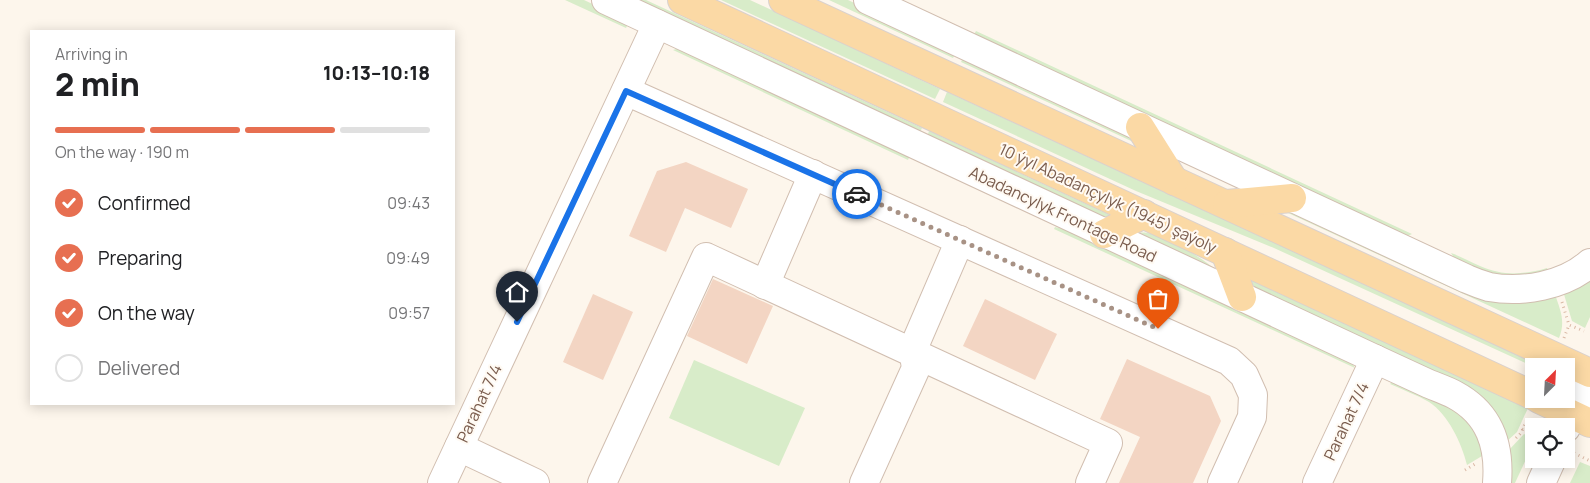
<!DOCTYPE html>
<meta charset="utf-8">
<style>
:root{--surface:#fff;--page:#f6f6f6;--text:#202124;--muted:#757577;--line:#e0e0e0;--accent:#e76f51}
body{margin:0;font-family:Manrope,sans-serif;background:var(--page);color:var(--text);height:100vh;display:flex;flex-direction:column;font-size:19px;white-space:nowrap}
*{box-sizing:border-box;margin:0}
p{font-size:16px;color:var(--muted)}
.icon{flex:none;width:28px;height:28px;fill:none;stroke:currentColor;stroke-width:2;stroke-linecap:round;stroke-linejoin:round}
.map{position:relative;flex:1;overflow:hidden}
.side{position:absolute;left:30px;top:30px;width:425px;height:375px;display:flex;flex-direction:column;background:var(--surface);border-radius:0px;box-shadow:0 2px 12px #0003}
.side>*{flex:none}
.needle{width:32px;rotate:24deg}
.controls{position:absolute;left:1525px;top:358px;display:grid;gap:10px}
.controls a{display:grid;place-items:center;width:50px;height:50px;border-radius:0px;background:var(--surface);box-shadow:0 2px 12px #0003;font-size:25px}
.pin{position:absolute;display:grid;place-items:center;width:42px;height:42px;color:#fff;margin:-51px -21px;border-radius:50% 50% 50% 0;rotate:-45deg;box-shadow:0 0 5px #0007}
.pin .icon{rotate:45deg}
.courier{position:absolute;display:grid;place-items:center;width:50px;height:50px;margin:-25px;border:4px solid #1a73e8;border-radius:50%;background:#fff;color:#222;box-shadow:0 1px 6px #0007}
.overview em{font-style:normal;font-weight:800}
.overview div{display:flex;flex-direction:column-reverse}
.overview{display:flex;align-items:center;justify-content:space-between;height:85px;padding:0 25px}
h1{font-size:32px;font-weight:800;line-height:38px}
.bar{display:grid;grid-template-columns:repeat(4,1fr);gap:8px 5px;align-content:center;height:60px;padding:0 25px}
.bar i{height:6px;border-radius:4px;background:var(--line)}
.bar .selected{background:var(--accent)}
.bar p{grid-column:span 4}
ol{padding:0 25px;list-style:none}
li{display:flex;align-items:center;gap:15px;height:55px}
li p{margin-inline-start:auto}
li .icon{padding:5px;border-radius:50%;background:var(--accent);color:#fff;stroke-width:4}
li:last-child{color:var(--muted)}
li i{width:28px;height:28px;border:2px solid var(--line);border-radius:50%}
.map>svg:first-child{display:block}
.green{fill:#d8ecc9}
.building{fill:#f3d5c3}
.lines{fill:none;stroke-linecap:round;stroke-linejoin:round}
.minor-casing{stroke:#d1beb0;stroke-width:30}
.major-casing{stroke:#dad1cd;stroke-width:30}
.path{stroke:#d9b8a5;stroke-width:3;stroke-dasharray:1 4;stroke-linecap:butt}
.minor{stroke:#fff;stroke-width:28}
.major{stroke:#fbd9a5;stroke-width:28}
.done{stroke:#a89285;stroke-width:5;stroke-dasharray:0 9}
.route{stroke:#1a73e8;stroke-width:6}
.labels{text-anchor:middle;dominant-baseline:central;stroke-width:4;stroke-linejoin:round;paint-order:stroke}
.street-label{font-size:16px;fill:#7a5c4d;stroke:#fffaf3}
</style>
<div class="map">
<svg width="1590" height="483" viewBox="0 0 1590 483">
<rect width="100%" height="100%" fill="#fdf6ec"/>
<g class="green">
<path d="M565,0H584L622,18L627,26L626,28Z"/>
<path d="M631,0H646L922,128L919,134Z"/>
<path d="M721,0H750L940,89L935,99Z"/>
<path d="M829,0H848L957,51L953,58Z"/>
<path d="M976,31L1412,234L1405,237L972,38Z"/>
<path d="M680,48L911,153L908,160L673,50Z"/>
<path d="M965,54L1128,130L1142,146L961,62Z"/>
<path d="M947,92L1542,366L1534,367L1274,248L1136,191L943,102Z"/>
<path d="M929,131L1112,216L1103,217L927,137Z"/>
<path d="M1286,212H1299L1481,295L1555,294C1560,310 1566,321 1559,338Z"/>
<path d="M1055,227L1082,234L1351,361L1355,368L1054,229Z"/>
<path d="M1134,233C1138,233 1143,232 1147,233C1162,235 1207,259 1217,272Z"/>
<path d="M1451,253C1460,256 1470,262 1480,266C1502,276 1524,275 1547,268L1549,274L1509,280L1457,262Z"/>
<path d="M1590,278V317L1585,328L1572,321L1563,291Z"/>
<path d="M1248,279L1528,408L1517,432L1505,443L1502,435L1256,288Z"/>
<path d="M694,360L805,408L779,466L669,418Z"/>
<path d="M1393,381L1454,406L1467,419L1487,453L1467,465C1462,444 1448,414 1429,402C1417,395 1403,390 1390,384Z"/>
<path d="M1524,434L1534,439V442L1515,483H1510L1508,451Z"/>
<path d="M1580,462L1590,466V483H1570Z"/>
</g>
<g class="building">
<path d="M686,162L748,189L731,228L685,208L666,252L629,236L657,171Z"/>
<path d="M713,279L773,306L747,364L687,336Z"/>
<path d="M593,294L633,312L603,380L563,362Z"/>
<path d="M985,299L1057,334L1035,380L963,346Z"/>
<path d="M1127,359L1210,396L1221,421L1193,483H1119L1140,437L1100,419Z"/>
</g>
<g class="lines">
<g class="minor-casing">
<g id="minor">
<path d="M606,0L1375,359C1392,367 1410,375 1427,383C1436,387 1446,390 1455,395C1490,414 1500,446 1497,483"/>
<path d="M868,0L1467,279C1474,282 1482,285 1489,287C1522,293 1564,286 1590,263"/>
<path d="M626,91L1229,361L1244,375L1253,395L1252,417L1222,483"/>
<path d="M765,285L813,174"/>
<path d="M1566,428L1590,376"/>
<path d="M459,447L535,483"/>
<path d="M442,483L657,24"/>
<path d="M602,483L706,257L1108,443L1090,483"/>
<path d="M864,483L916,368L913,349L960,240"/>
<path d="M1317,483L1375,359"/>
<path d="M1541,483L1552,459"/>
</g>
</g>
<g class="major-casing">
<g id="major">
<path d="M682,0L1534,396"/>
<path d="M783,0L1590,373"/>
<path d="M1140,127L1174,181"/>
<path d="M1227,204L1292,198"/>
<path d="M1104,234L1144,214"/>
<path d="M1225,252L1242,297"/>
<path d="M1539,399L1590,423"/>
</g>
</g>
<g class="path">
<path d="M1562,302L1569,325L1584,331"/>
<path d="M1564,338L1569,325"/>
<path d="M1522,429L1534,435"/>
<path d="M1516,438L1521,433L1528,417"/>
<path d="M1574,453L1590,461"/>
<path d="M1465,470L1475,464"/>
</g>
<use href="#minor" class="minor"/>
<use href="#major" class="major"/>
</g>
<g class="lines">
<path class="done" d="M857,194L1158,329"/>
<path class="route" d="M517,322L626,91L857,194"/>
</g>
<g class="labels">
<g class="street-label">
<text transform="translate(1108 198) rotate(25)">10 ýyl Abadançylyk (1945) şaýoly</text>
<text transform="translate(1063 214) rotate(25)">Abadancylyk Frontage Road</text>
<text transform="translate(479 403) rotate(-65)">Parahat 7/4</text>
<text transform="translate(1346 421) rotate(-65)">Parahat 7/4</text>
</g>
</g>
</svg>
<div class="controls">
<a><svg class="needle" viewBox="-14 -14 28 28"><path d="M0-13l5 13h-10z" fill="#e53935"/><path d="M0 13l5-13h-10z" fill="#757577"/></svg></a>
<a><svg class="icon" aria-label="locate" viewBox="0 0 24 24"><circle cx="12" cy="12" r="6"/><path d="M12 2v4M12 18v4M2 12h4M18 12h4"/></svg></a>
</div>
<div class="pin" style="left:1158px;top:329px;background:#ea580c"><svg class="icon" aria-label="bag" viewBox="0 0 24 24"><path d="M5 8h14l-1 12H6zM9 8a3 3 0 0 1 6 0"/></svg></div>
<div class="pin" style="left:517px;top:322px;background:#1f2937"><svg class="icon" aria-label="home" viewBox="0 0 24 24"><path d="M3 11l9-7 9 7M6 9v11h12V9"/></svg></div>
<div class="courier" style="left:857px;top:194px"><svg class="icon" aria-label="car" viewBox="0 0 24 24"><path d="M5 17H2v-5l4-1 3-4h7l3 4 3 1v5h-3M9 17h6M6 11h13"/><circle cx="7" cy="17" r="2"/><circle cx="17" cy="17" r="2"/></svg></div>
<section class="side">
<div class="overview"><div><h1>2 min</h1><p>Arriving in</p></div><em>10:13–10:18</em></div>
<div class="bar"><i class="selected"></i><i class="selected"></i><i class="selected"></i><i></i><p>On the way · 190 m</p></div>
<ol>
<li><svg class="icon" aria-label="check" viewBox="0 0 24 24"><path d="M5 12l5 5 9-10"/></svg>Confirmed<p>09:43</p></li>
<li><svg class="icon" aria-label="check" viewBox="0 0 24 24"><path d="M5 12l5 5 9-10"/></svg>Preparing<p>09:49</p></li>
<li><svg class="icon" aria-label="check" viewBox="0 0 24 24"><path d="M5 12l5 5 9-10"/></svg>On the way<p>09:57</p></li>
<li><i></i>Delivered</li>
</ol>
</section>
</div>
